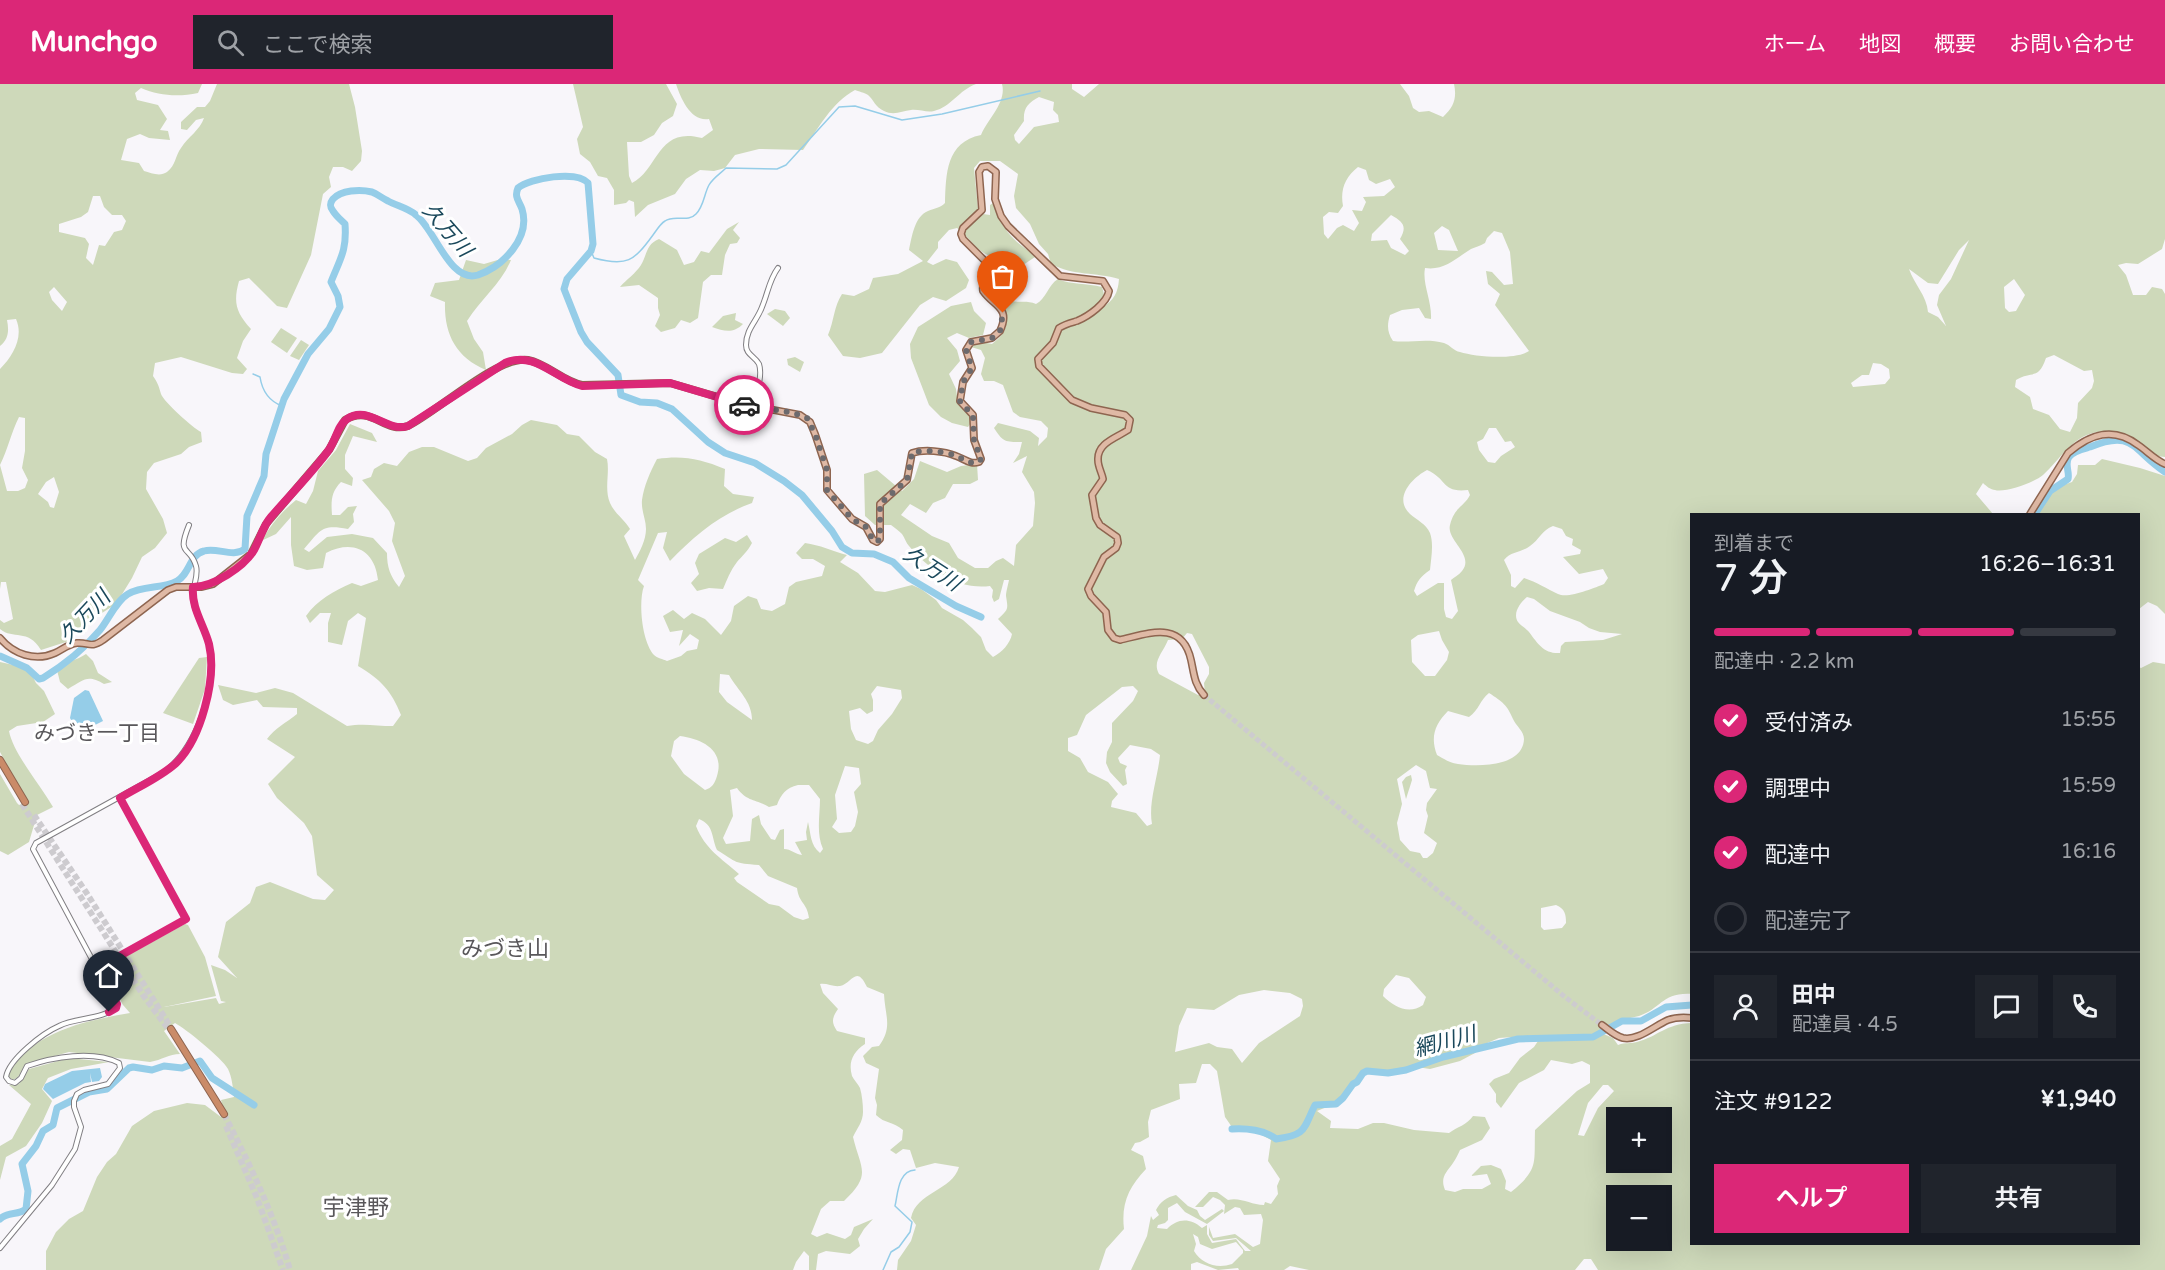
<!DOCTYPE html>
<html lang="ja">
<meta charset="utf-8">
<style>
:root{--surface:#171b24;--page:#20242c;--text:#f1f3f6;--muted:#9ea1a6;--line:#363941;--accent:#db2777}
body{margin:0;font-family:"Varela Round","Noto Sans JP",sans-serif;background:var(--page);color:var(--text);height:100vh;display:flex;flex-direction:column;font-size:22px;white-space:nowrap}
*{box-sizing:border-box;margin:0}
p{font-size:20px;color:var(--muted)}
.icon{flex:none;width:33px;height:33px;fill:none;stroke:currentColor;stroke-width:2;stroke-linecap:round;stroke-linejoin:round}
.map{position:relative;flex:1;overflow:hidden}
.sheet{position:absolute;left:1690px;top:429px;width:450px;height:732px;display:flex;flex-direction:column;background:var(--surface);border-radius:0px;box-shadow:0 6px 24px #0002}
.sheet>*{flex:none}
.tools{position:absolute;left:1606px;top:1023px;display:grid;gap:12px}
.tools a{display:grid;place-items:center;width:66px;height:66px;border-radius:0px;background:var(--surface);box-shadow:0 6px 24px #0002;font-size:30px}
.pin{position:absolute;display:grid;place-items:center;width:51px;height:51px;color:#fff;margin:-62px -26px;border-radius:50% 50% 50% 0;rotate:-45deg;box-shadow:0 0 6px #0007}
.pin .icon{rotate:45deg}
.courier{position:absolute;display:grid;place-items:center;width:60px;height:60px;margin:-30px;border:4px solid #db2777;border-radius:50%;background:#fff;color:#222;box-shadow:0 2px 8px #0007}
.headline em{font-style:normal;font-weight:600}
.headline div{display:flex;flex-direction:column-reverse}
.headline{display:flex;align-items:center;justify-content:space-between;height:102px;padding:0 24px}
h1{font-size:39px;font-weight:600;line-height:45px}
.bar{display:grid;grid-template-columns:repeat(4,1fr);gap:9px 6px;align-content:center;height:72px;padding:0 24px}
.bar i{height:8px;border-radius:4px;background:var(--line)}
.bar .active{background:var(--accent)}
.bar p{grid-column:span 4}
.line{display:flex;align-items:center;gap:15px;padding:0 24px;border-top:2px solid var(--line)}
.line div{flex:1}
.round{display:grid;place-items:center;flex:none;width:63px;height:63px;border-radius:0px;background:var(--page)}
ol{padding:0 24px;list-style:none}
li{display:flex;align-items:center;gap:18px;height:66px}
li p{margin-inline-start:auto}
li .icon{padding:6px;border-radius:50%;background:var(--accent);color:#fff;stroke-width:4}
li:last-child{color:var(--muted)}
li i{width:33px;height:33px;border:3px solid var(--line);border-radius:50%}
.cta{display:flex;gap:12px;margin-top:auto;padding:12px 24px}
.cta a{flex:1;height:69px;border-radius:0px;background:var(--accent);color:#fff;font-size:24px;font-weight:600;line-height:69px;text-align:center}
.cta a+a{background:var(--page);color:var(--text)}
header{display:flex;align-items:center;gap:36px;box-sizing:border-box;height:84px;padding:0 30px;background:var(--accent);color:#fff}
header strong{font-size:28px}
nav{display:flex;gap:33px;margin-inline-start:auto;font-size:21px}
.search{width:420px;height:54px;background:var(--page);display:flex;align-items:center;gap:15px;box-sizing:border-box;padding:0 21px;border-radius:0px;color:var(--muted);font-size:22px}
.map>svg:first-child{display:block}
.green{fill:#ced9ba;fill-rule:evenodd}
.water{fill:#95cde8}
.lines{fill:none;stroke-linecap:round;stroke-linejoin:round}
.stream{stroke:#95cde8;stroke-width:1.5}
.river{stroke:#95cde8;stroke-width:7}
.major-tunnel{stroke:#cdcbcf;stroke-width:5;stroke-dasharray:5 2.5;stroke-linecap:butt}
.highway-tunnel{stroke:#cdcbcf;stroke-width:6;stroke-dasharray:6 3;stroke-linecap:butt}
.minor-casing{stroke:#817f83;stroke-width:6}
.major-casing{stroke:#8e6550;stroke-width:8}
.highway-casing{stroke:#8e6550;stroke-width:8}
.minor{stroke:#fff;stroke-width:4}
.major{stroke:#dfb9a5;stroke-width:5}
.highway{stroke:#ca8b69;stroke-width:6}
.done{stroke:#6c6a6d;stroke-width:6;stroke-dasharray:0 10.8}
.route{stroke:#db2777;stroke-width:8}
.labels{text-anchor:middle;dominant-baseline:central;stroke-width:6;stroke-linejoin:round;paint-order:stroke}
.water-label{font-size:21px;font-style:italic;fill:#1a485b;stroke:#fff}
.neighbourhood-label{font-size:21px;fill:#59575a;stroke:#fff}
.quarter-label{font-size:22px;fill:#59575a;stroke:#fff}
</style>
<header>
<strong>Munchgo</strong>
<div class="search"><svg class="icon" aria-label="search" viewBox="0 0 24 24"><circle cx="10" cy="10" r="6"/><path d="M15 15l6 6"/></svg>ここで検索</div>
<nav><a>ホーム</a><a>地図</a><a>概要</a><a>お問い合わせ</a></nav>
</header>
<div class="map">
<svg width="2165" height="1186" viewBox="0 0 2165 1186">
<rect width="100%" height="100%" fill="#f8f6fa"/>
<g class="green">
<path d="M0,0H202L198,9C179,13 159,12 141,4L135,9L137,16L158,21L167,35L160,46L168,47L170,56L149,54L140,50L127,55L121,76L139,79L144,87C151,89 160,93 167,88C176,81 175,72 181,64C188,53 200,46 204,34L196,36L187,46L181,45V38L197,23H205L210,17L217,0H349L355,23L362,67L361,77L352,87L343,83H333L329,93L331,103L323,110L311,171L287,224L277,222L249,194L239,197C233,219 236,228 251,245L243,257L237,274L247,285L243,290L232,289L181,273L155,279L153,292C158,299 159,303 161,310C164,318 193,344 201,348L202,358L189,363L181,370L154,379L147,388L146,405L163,435L167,449L155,464L142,473L132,494L116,520L91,536L69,557L41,566C28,544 13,556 0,545V536L4,539L13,535L6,498H1L0,505V285C13,272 24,253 16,235L7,236C9,246 9,255 0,262ZM93,112H100L104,123L112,131H122L126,137L122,146L114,148L105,162L99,161L93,181L86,174L89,160L85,154L59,148V140L81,133L88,128ZM54,203L67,218L62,227L52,216L49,208ZM19,333L25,334V367L22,384L28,396L25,404L18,407H7L0,381C8,365 11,349 19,333ZM54,393L59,408L54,424L50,423L48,418L38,410L46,398Z"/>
<path d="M573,0H666L677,20L673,32L662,39L654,51L641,58H627L629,92L632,99C659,85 657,42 702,54L713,46L709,35C691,38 681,15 676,0H976C959,6 951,23 934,27C927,29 919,25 911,26C902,27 894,32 884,27C875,23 874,16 868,11C865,9 858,7 855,6C832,18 818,45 803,66L759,65L735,71L725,84L714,87L700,86L686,95L675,110L648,121L635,133L634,118L629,116L626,119L614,121V106L607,94L598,92L590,78L580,70L577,55L583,43Z"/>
<path d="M1002,0H1072V5L1084,13L1099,0H1400L1409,12L1413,24L1419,28L1429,27L1443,33C1454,23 1457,14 1454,0H2165V155L2162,165L2138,180L2126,179L2118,181L2126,191L2133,211H2146L2152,203L2162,205L2165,210V373C2140,372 2123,344 2097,348C2072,352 2060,376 2043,391C2035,398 2005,409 1995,406C1991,406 1986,402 1983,399L1976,410L1993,430L1894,429L1692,430V910C1662,908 1661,925 1639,932C1624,936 1611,936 1599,948L1613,954L1618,961C1626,958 1630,960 1637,958C1659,952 1665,940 1692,939V1160H2139V583L2141,584L2153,578L2165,580V1186H1598L1591,1175H1584L1575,1186H1309L1290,1182L1284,1186H1239L1238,1184L1218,1186L1197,1178L1191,1180V1186H1131L1147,1152L1151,1132L1153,1136L1159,1131L1156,1126C1160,1118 1167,1113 1176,1111L1188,1122L1197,1126L1200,1132L1205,1136L1222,1125L1224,1127L1207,1140L1185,1128L1177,1119L1168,1124V1136L1165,1139L1158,1141L1157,1144L1167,1145C1177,1135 1189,1133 1202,1144L1207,1141V1150L1212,1159L1236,1155L1245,1167H1251L1236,1154L1213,1157L1209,1151V1143L1213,1154L1235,1150L1253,1163L1260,1160L1263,1136L1261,1130L1244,1131L1240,1124L1235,1123L1224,1130L1225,1121L1220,1116L1213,1113L1203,1123H1195L1209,1108H1217L1228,1116C1241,1113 1251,1121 1264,1121L1265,1118L1271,1120L1278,1110L1277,1102L1280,1095L1268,1077L1271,1056C1260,1050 1247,1044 1234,1046L1225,1033L1217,987L1210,980H1202L1196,999L1179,1000L1180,1015L1151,1026L1148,1038L1149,1053L1140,1058L1135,1059L1131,1066L1143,1072L1146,1085C1129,1103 1121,1119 1124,1145L1106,1165L1099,1186H897L898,1176L911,1157L916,1141L911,1134C916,1108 952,1107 959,1083L935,1079L916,1084L910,1066L903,1065L896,1070L890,1066L902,1056L903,1046C893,1037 885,1040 876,1031L877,1021L875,1014L879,985L866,979L863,972L872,963L879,962C893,943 885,932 884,910L867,903C856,880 852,900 840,902C833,903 827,899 820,900L823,909L838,925C832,934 831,938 837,947L865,954V960C853,968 848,978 852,992C854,996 858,1000 860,1004C862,1011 863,1020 863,1028C863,1038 857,1044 853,1053C861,1086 872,1090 844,1117H830L821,1125L811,1150L817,1153L827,1149L845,1155L851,1151L854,1143L873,1135L864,1145L858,1155L860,1162L850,1170L826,1167L818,1170L816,1186H809V1172L804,1167L796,1178L793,1186H46V1167L56,1148L69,1135L83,1127L97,1093L107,1078L116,1070L132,1042L154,1027L187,1019L205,1021L221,1033L225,1030L221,1016L234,1013C233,1004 232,993 228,985C222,974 186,945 175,939L164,947L180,970C169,970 162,976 150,978L69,968L29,979C22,984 21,994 12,996L8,991C32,947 85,937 130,929L123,921L103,885L185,840L188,841L205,873L216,912L164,923L216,914L219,920L226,918L221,917L211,881L225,886L237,894L218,873L226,838L250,819L256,803L270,798L313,815L325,816L334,806L317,791L312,752L304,739L277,714L268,700L295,673L267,655C274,645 287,638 297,630V624L263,623L257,616L233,621L223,616L218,601L256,609L275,604L293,609L347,642C363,639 377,642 393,642L401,631C391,606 381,596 358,582L366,534L358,529L348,537L342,561L328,558V539L331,529H320L310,539L306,532C317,516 334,507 352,499L361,502L378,496C375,466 353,455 326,469L323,484L307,486L294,482L291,461V433L276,450L261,457C271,441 281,428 296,416L306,420L313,407L318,387L336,366L350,340L372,349L377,358L353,352L345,371V385L353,394L352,402L341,398C331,408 331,417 332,431H340L348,423L357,422L353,430L354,438L348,445C321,440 321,446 304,465L309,468L327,453L352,450L373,454L387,469C387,483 390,492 399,503L405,492L392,457L395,439L389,427L362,396L371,393L374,385L384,379L397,382L409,368L422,363H434L468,377L477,374L486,364L512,350L522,341L531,336L557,341L567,350L579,352L595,368L607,375C610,389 604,405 610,419C615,430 624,435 630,445L624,452L635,476C640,467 646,456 646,445C646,435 641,427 642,416C644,402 650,388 657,375C683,371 701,375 725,385L724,402L733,410L754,413L752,419C720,430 693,453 670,477L663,464L667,448L658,449L638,496L644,502C638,518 642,558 654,571C657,574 663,575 667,577L681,572L687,567L697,565L699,556L690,550L679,562L683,546L670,548L663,532L673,526L684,535L692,529L705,535L721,551L731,537L734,522L748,512L757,515L761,525L772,527L785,520L789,503L796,498L822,492L825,482L813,475H802L796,469L805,459C820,461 832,467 847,471L840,478L858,489L875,507L885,508L912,501L921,505L936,516L942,524L963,536L972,544L981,553L986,566L993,573C1002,568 1010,560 1012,550L998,535C1009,525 1008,525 1006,512C1006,508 1008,501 1009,496H1004L999,515L994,518L992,513L993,506L990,502C958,506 929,486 909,462C906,459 905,454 902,450C899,447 895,444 891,441H875L865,432L864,390L877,386L902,407L914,395L920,377L947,388L961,382L977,380L978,396L970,400H953L945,414L933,419L926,429L910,420L901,431L932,452L949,459L958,474L975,484H988L996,477L1003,474L1014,482L1016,461L1033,442L1035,419L1034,408L1022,388L1027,372L1013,379L1019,370L1022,358C1005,358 1003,358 994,344L998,339L1030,347L1039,354L1038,362L1047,353L1048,344L1041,337L1020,333L1013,328L1003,301L994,297H984L981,290L985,274L981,266L971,263C977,257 984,258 992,260C1026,233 988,226 986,201C994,207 1001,215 1011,217C1020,219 1027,216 1036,220C1046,215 1048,201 1058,195C1071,201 1087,199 1102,203L1105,214L1102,224C1114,216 1118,209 1119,195C1095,188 1074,192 1051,180L1048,170L1039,160L1030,140L1016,124L1014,112L1018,90L1000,77H980L974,84L978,125L983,130L990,131V121L995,118C999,135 1003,145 1016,157C1022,163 1029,166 1035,173L1020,183L1006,171C982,180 973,155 957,144L949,146L938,158V164L927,178L933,181L946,175L957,178L969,196L966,204L946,217L933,213L920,221L882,269L860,274L843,272L828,251C834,237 834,222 842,210L854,212L869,205L873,194L898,190L923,177L909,166C912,153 914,133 928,127C935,124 940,124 945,119C946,90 946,58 981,51C988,35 1007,18 1002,0ZM1039,13L1054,18L1053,26L1058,31L1059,38L1034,43L1019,60L1015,56L1014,51L1024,37C1023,24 1028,19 1039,13ZM1358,83L1366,86L1369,96L1376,100L1390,95L1395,103L1384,112L1363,113L1366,118L1362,127L1352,126L1359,139L1354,147L1343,141L1337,144L1328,155L1324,150L1323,133L1329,128L1338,129L1343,122C1340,106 1345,93 1358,83ZM1391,131C1404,138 1407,143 1400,155L1409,167L1405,171L1391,164L1387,156L1371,157L1372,150ZM1442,142L1449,146L1458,167L1438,166L1434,149ZM1494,147L1502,149L1510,168L1513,200L1504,201L1492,188L1486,187L1488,200L1500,210L1495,221L1529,267C1516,276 1475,273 1460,268C1454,267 1450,261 1444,259C1427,254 1410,259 1393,257C1387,248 1387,241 1390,231L1402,226L1419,224L1425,234L1431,235C1432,217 1422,200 1425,184C1444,187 1456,174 1471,165C1475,163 1480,162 1485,159L1487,154ZM1969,156L1951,195L1939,211L1937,221L1946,242L1938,233L1928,228C1927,212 1914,200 1909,185L1928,199L1938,200L1959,166ZM2014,195L2025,211L2016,227L2009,228L2005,224L2004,203ZM2054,271L2084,287L2092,286L2094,297L2092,304L2078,319L2077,334L2070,348L2060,345L2049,331L2033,325L2030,313L2015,303L2016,296C2032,286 2038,297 2046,274ZM1873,279L1881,280L1889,285L1890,294L1885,300L1853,303L1851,299L1862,291H1869ZM1489,344H1496L1505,358L1511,357L1515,363L1501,372L1495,379L1488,378L1479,366L1477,358L1483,355ZM1427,386C1448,395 1441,409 1468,406L1470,411C1464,423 1455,422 1450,441C1446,456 1475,471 1462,487C1459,491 1454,493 1451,496L1458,527L1452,535L1446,533L1444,525V499H1438L1417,512L1414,507C1417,497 1421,492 1430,486C1431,475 1434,460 1430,449C1426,440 1417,436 1410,430C1393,414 1412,394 1427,386ZM1553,442L1562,445L1566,452L1573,455L1572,461L1581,466L1580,470L1563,473L1579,490L1603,485L1608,494L1604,500C1594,504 1568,515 1558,510C1547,505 1537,498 1524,494L1515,504L1511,502V491L1504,476C1511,467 1521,469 1530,462C1539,456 1542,446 1553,442ZM1527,513L1534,515L1550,527L1580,538L1589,544L1600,548L1622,550L1603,556L1565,558L1561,562L1560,569C1544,570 1538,560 1529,548C1526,544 1521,542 1518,538C1512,529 1521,518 1527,513ZM1439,547L1442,556L1449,568L1447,576L1435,592H1425L1412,578L1411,556L1418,551ZM1187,549L1192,550L1209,583V590L1204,599L1205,610L1198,611L1159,590C1152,577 1163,569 1168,556L1182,555ZM720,590L729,591C738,607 752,617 752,636L727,618L719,608ZM877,602L901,606L902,614L892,630L878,646L873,657L868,660L856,656L851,645L849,627L860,624L867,630L873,627V616L871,610ZM1133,602L1138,607L1133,617L1112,639V658L1107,668L1106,679L1110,688L1123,702L1127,700L1125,686L1127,682L1120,679L1118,674L1130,661L1151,665L1160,671C1158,693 1148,719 1152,740L1147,742L1136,729L1111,723L1112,717L1118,710L1108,698L1088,688L1080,674L1068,667V654L1077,651L1086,631L1122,603ZM1489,609C1503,618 1507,621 1513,635C1516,642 1524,647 1524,655C1523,683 1478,683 1458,680C1450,679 1444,675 1437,671C1430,653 1435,640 1448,627L1469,633C1479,626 1480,616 1489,609ZM680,652C702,655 725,666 717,692C715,699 712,704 705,706L684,690L671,672L674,657ZM1416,681L1426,687L1430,704L1437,705L1427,719L1426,726L1428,732L1424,749L1437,759L1433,769L1427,774H1423L1420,769L1410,767L1400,756L1397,739L1402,720L1397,695ZM845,682L859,684L861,700L854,708L858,728L855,742L851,748L839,749L832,743L837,735L835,711ZM798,701H809L820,715C820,731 816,750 823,765L820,769C810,761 811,750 808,738L806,748L807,756L795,758L802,771C795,770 791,765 784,765V745L780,746L775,756L771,755L761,740L759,731L752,735L750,757L726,760L723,754L733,732L730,706L737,704C747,718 756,715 769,723L777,721C781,710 786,704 798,701ZM699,735C714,741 711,752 717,766C738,779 733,779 759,781L768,792L797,804C799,820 807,818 809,834L803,836L794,833L779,822L769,820L737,798L734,794L739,790C721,774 705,765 696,742ZM1556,821C1565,825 1566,830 1566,839L1562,844L1544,846L1541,843V824ZM1396,891L1409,894L1426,913L1423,921C1409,931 1394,923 1383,912L1384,905ZM1264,906L1290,909L1302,915L1303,922L1300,932L1259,959L1242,979L1232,965L1217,963L1209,959L1175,968L1179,942L1187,924L1214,926L1239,911ZM1542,951L1534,963L1520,974L1509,989L1494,995L1489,1000L1496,1010V1018L1501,1024L1519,999L1544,986L1551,976L1572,980L1582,977L1590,981V999L1577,1007L1535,1046C1534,1080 1539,1085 1511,1108L1505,1105L1506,1097L1501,1085L1491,1081L1481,1082L1471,1092L1487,1090L1491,1100L1482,1105H1463L1455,1108L1445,1106C1440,1093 1446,1089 1453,1079C1456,1075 1458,1070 1460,1066L1482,1056L1490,1044L1485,1033L1473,1032C1467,1041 1457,1043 1449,1049L1414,1046L1384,1039H1373L1358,1045L1330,1044L1331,1037L1317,1027L1334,1020L1352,1006L1364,986L1391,988L1409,986L1417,983L1430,985L1460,977L1475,969L1485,960L1499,954ZM1603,1001H1608L1614,1007L1598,1024L1584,1052L1578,1051L1588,1019ZM1617,1034H1662V1078H1617ZM1617,1112H1662V1156H1617ZM1193,1150L1198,1153L1200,1160L1212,1165L1236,1158L1243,1166V1169L1232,1180C1217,1185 1202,1180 1194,1167L1196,1160Z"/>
<path d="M739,138L733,146L740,154L737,159L730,160L725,171L722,191H711L703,198L698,234L690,239L681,236L675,244L661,248L655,242L660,231L658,224V214L639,201L620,203C626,196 636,189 641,181C647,171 646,160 659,155L677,166L684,181L694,178L701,167L709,169L727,145Z"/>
<path d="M501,175L511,176C501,200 481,215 467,237L474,255L483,268L486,286C455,273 444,249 445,218L430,212L435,199L459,196L466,176L484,180Z"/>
<path d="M971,218L974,227L986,239L983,251L969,254L957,249L947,254L957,266L960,277L949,290L956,305L958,319L969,328L973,336L968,343L952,339L941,333L929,321L911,274L910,260L918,243L951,222Z"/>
<path d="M775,225L785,227L790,234L783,242L767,230Z"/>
<path d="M736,229L735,236L743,240C733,250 724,247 712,243L723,232Z"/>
<path d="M281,244L297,254L287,269L271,258Z"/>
<path d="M301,256L309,261L299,276L290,272Z"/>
<path d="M795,273L804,278L800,288L788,281L787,275Z"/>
<path d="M2102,375L2140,384L2165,392V530L2157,522L2148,518L2139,525V430H2035C2045,415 2054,403 2072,398L2077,390L2078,381H2095Z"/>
<path d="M747,451L752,459C748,467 742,472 737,478C730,487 727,496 723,505L709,504L697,507L691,499L699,490L695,479L699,470L725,454L736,458Z"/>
<path d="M86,570L93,577L98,589L112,598L104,600C87,590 84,596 68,605L60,598L57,586C65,577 76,577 86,570Z"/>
<path d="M207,573L205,605L193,640L163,629L199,574Z"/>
<path d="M0,578L18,582L31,589L36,599L44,607L55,630L43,638L17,642L9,647C13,669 41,702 53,723L37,731L29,758L8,771L0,767V690L17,719L19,721L27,718L0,668Z"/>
<path d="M1411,691L1412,696L1406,715L1402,698L1406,693Z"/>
<path d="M69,974L109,978L71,985L48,994L42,1005L52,1017L42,1039L26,1062L6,1073L0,1096V1062L12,1055L31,1020L9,1001L19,1000L29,985Z"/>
</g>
<g class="water">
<path d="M85,606L89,607L103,637L87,645L74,641L70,634L74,614Z"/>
<path d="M100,984L102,993L99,997L92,998L90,989L91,998L85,999L53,1015L43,1005L45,1000L72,987Z"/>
</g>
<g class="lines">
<g class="stream">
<path d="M591,167L594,174C627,183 634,177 653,151C656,147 660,140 665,137C674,130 688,139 696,130C704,122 704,110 709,101C713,94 721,89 726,84L777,85L786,81L839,23L855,22L902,36L942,30L1040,7"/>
<path d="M253,290L260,293C262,306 269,317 282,322"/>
<path d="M883,1186L891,1168L899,1163L910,1148L912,1138L895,1122C898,1109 898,1087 915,1086"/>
</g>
<g class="river">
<path d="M2035,430L2050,407L2068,395C2070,388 2064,380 2069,373C2073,367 2083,365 2090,363C2134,345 2132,366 2165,388"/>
<path d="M0,572L27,584L39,595L43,594C64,581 84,565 100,546C109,535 116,517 128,510C143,501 163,505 177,497C190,490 189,471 204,467C217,463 233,474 245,465L247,432L264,392L266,370L284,315L308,270L329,245L340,223L338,212L331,198C340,175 347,167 345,140C341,136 336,132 333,127C330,123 329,120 333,115C341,106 360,105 372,108C377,110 382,114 388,117C397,122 408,124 416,131C435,145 450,200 478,191C503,182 531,154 522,125C519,117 514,113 518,104C530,94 577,86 588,99L593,160L591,167L567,195L564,205L581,248L587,258L618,291L621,311L640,318L657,319L672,325L708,358L725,369L755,379L784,397L802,411L832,447L842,463L852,469L874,470L893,478L909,494L956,522L981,533"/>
<path d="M1232,1045C1246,1044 1265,1046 1276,1055C1307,1051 1303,1045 1315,1021L1336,1020L1343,1014L1353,1000L1357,998L1363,989L1367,987L1388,989L1406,986L1443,973L1518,955L1593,953L1622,937H1641L1666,923L1692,921"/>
<path d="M0,1135C8,1127 18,1132 26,1125L28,1107L22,1080L36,1062L43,1047L53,1041L57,1024L89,1008L107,1005L129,984L133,983L152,986L164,982L182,984L200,977L212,994L254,1021"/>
</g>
<path class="major-tunnel" d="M1204,611L1565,913L1602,941"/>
<g class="highway-tunnel">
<path d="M22,720L143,911L169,946"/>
<path d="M34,731L86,808L170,942"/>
<path d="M224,1030C250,1081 274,1130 290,1186"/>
<path d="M226,1042L257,1114L283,1186"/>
</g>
<g class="minor-casing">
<g id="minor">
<path d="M753,322C756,310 763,292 759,280C755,272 746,271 746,261C746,245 757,237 762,223C768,209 769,196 778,184"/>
<path d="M98,884L186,835L120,714"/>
<path d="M0,1164L52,1101L75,1065L81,1043L74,1023V1017L77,1010L84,1006L108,1000L120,984L119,979C93,966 53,973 27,982L21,994L15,999L9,997L6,993C9,975 43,949 59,942C76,933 104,936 117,922L33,765L36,759L163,689C197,664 218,602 209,561C206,545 194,530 193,514C192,503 199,492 196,482C190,461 176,473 189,441"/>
</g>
</g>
<g class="major-casing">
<g id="major">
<path d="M2030,430L2068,369C2090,350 2113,342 2138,361C2147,367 2155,376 2165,380"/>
<path d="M0,554C13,570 35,578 55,569C62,566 68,560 77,559C89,558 90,565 103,556L168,506L176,503H201L213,500L251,470L266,440L329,366L345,336C372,320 384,350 408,342C437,328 498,271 528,276C548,280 562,297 582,301L670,299L742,320L800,331L810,338L815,350L827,386V406L852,435L866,443L873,456L877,458L880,455V420L907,396L912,369C924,365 944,367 956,372C965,375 970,381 979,378L981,375L974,356L973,331L960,317L963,298L972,284L966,266L971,258L992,254L1000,247C1011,223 994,223 983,207C981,197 989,188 986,178L963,155L961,150L963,144L982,126L979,88L982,83L988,82L996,88L995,115L1001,132L1008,142L1060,192L1103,197L1109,207C1107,219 1089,232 1077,237C1070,239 1065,240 1059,244L1053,259L1038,275L1039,282L1072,316L1091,324L1125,331L1130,336L1128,346C1116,354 1097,359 1098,376C1098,383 1102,389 1103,395L1092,411L1096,434L1100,441L1117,453L1118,459L1116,464L1104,473L1088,505L1091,512L1106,528L1108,546L1114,554L1120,556C1147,550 1182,535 1191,576C1194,589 1194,600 1204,611"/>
<path d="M1602,941C1609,946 1615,952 1623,954C1638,957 1654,942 1668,936C1676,933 1684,933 1692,934"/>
</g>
</g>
<g class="highway-casing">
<g id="highway">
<path d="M0,676L25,718"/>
<path d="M171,945L224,1030"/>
</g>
</g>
<use href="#minor" class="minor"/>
<use href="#major" class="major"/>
<use href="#highway" class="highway"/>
</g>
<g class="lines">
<path class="done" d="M744,321L794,329L807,334L815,350L827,386V406L852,435L866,443L873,456L877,458L880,455V420L907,396L912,369C924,365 944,367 956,372C965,375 970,381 979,378L981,375L974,356L973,332L960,317L963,298L972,284L966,266L971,258L992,254L1000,247L1003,229"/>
<path class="route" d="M109,928L116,924L117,920L98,884L186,835L120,714C138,703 159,694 175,680C201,656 217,594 209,560C204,541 191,524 193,503C213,503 244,483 254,466C260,455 263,442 271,433C290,411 311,390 328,367C336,357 337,342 347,335C368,320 386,349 408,342L505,279C535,266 555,295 582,302L670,299L744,321"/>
</g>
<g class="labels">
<g class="water-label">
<text transform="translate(447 146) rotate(49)">久万川</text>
<text transform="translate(932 485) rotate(33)">久万川</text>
<text transform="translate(85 533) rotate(-47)">久万川</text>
<text transform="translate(1445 958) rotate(-15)">網川川</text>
</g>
<g class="neighbourhood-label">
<text x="97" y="649">みづき一丁目</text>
</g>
<g class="quarter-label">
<text x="505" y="865">みづき山</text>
<text x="356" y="1124">宇津野</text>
</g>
</g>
</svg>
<div class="tools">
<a>+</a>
<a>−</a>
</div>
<div class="pin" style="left:1003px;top:229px;background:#ea580c"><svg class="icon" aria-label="bag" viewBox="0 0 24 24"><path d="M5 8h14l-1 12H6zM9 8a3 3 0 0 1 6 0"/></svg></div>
<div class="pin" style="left:109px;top:928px;background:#1f2937"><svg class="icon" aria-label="home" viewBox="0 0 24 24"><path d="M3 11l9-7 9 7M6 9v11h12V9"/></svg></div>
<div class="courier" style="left:744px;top:321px"><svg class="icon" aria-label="car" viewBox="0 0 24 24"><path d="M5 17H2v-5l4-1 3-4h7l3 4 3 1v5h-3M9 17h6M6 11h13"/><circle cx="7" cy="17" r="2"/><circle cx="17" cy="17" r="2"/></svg></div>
<section class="sheet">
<div class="headline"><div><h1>7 分</h1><p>到着まで</p></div><em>16:26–16:31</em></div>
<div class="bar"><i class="active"></i><i class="active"></i><i class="active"></i><i></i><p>配達中 · 2.2 km</p></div>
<ol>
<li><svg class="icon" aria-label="check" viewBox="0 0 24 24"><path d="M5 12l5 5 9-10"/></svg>受付済み<p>15:55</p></li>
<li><svg class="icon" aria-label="check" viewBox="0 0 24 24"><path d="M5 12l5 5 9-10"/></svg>調理中<p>15:59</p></li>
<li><svg class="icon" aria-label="check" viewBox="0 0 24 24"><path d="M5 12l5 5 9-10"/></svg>配達中<p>16:16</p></li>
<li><i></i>配達完了</li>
</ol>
<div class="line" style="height:108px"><a class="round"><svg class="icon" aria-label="person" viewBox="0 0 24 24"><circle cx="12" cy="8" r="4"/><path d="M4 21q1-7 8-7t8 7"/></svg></a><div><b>田中</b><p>配達員 · 4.5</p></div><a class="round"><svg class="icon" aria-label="chat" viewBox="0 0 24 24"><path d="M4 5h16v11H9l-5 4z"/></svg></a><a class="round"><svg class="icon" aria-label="phone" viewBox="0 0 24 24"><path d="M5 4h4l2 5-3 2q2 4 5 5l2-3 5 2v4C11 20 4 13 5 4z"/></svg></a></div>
<div class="line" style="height:78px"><div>注文 #9122</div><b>¥1,940</b></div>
<div class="cta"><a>ヘルプ</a><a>共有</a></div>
</section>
</div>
